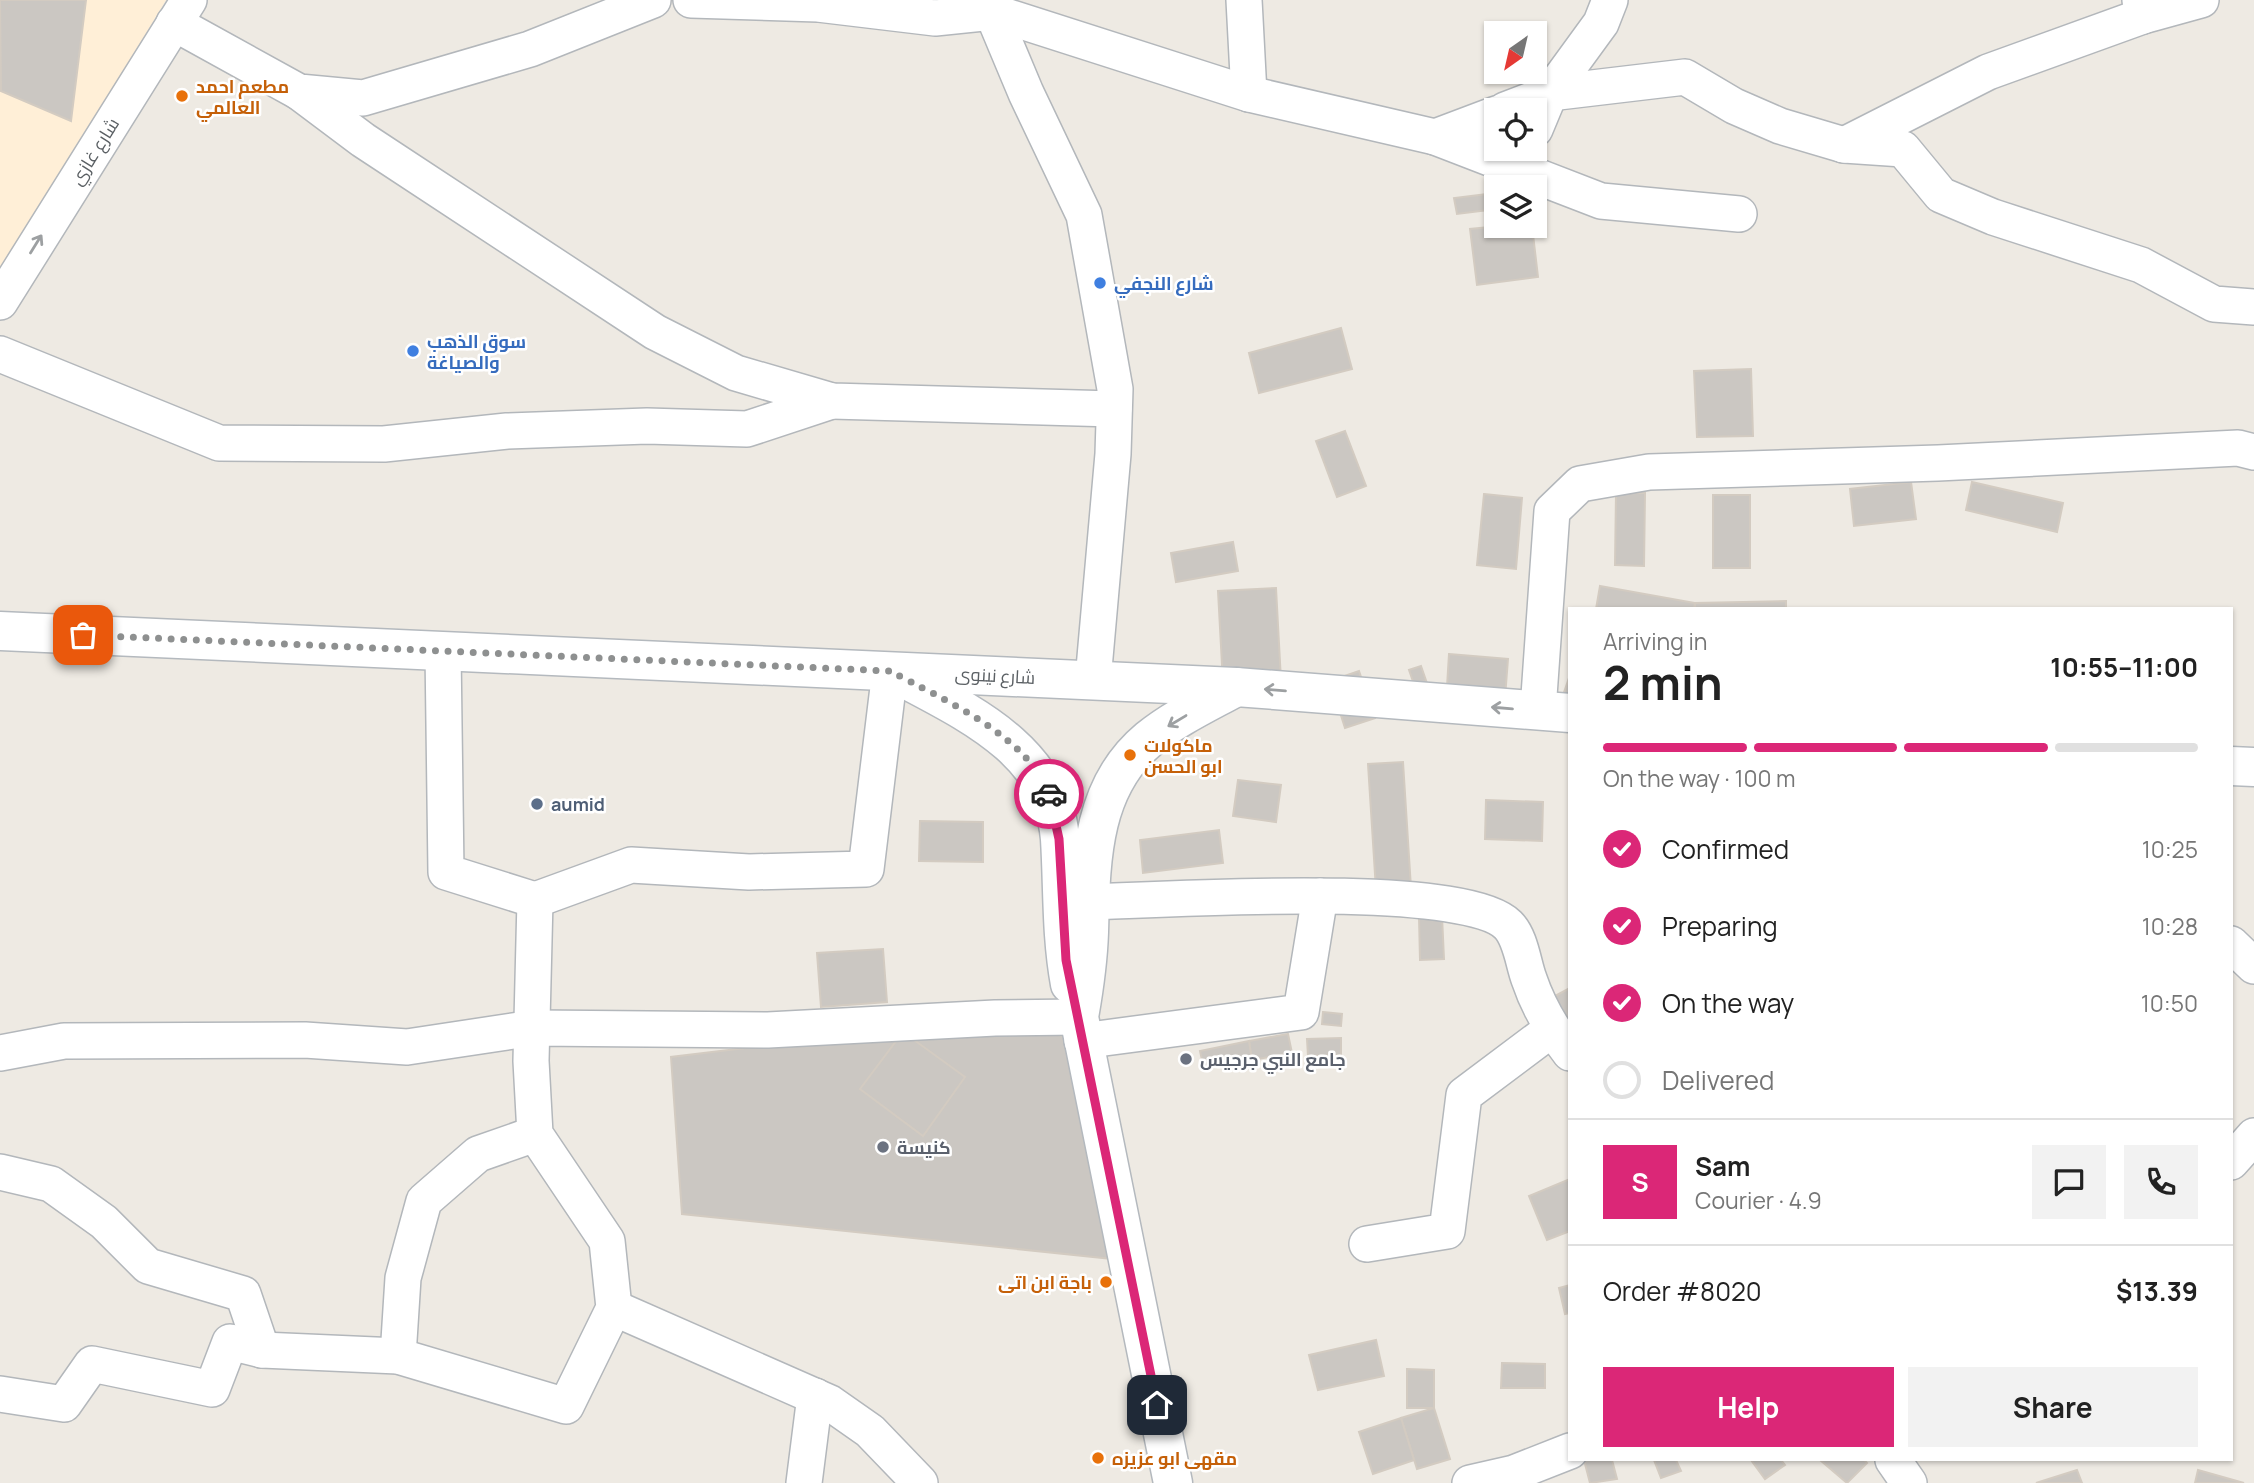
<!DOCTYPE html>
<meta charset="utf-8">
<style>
:root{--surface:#fff;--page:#f2f2f2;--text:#222;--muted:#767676;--line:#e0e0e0;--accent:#db2777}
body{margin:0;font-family:Manrope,Cairo,sans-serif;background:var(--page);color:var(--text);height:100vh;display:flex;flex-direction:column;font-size:26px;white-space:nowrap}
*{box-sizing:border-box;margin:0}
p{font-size:23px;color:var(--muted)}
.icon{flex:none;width:38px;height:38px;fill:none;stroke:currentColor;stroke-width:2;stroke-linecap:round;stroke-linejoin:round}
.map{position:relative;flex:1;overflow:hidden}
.side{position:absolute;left:1568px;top:607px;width:665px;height:854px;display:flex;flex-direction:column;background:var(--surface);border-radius:0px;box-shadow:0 2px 5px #0004}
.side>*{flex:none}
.needle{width:46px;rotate:214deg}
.fabs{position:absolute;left:1484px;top:21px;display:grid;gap:14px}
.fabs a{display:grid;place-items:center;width:63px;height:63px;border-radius:0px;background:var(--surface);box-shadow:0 2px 5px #0004;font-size:35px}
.pin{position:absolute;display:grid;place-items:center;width:60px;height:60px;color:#fff;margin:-30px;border-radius:14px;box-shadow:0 4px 10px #0006}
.courier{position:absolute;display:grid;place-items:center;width:70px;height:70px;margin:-35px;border:5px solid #db2777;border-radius:50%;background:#fff;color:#222;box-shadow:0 2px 9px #0007}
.headline em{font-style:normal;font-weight:700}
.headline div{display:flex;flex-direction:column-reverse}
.headline{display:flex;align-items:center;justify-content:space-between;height:119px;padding:0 35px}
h1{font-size:46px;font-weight:700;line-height:52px}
.bar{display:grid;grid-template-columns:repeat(4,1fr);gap:10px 7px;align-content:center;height:84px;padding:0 35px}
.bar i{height:9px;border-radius:5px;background:var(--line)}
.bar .active{background:var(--accent)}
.bar p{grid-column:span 4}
.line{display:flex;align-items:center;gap:18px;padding:0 35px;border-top:2px solid var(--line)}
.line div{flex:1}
.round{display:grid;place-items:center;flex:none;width:74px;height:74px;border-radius:0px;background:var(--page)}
ol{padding:0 35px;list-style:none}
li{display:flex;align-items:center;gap:21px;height:77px}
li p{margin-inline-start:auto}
li .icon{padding:7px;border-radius:50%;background:var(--accent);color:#fff;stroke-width:4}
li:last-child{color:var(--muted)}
li i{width:38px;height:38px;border:4px solid var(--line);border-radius:50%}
.primary-button{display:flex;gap:14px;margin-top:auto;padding:14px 35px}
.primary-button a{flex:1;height:80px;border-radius:0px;background:var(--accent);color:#fff;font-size:28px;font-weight:700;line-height:80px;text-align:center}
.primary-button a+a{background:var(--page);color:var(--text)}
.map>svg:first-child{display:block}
.commercial{fill:#ffefd7}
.building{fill:#cbc7c2;stroke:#d3cbc1;stroke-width:2}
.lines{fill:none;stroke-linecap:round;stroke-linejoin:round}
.street-casing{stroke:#b3b7bb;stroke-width:38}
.secondary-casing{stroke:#b4b9be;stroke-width:41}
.street{stroke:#fff;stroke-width:35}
.secondary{stroke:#fff;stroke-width:38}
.oneway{stroke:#9da0a2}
.done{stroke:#8e9090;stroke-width:7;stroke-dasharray:0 12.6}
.route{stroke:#db2777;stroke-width:9}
.food-dot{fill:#e8710a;stroke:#fff;stroke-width:2.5}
.shop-dot{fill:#3f7fe0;stroke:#fff;stroke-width:2.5}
.service-dot{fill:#5c6f8a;stroke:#fff;stroke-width:2.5}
.worship-dot{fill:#6b7280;stroke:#fff;stroke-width:2.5}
.labels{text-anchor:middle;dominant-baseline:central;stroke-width:5;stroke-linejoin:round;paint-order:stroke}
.food-label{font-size:18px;font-weight:bold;fill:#c56008;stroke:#fff;text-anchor:start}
.street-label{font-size:18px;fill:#5b6064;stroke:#fff}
.shop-label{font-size:18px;font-weight:bold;fill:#366cbe;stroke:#fff;text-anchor:start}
.service-label{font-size:18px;font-weight:bold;fill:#4e5e75;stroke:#fff;text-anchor:start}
.worship-label{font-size:18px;font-weight:bold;fill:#5b616d;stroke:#fff;text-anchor:start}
</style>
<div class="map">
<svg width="2254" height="1483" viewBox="0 0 2254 1483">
<rect width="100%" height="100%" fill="#eeeae3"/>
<path class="commercial" d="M0,0H166L0,276Z"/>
<g class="building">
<path d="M0,0H86L71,121L1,91Z"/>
<path d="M1496,193V209L1457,214L1454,198Z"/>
<path d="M1500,226H1532L1538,277L1477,285L1470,229Z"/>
<path d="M1341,328L1352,369L1259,393L1249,353Z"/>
<path d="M1751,369L1753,436L1697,437L1694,371Z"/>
<path d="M1345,431L1366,486L1337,497L1316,441Z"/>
<path d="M1911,482L1916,519L1854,526L1850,489Z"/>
<path d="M1972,482L2063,503L2057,532L1966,510Z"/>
<path d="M1616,493H1645L1644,566L1615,565Z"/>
<path d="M1484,494L1522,498L1516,569L1477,565Z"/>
<rect x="1713" y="495" width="37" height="73"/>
<path d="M1233,542L1238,571L1176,582L1171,553Z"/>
<path d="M1600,586L1695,603L1694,609H1596Z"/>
<path d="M1276,588L1282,699L1224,702L1218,591Z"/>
<path d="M1786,601V609H1695V603Z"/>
<path d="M1449,654L1508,659L1503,723L1445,719Z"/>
<path d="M1421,666L1436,709L1424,713L1409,670Z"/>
<path d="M1359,671L1375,718L1345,728L1330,681Z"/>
<path d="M1570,675V701L1562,698Z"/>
<path d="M1403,762L1411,888L1376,890L1368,764Z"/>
<path d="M1238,780L1281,785L1276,822L1233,816Z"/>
<path d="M1486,800L1543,802L1542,841L1485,839Z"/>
<path d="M920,821L983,822V862L919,861Z"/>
<path d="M1219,830L1223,863L1143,873L1140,840Z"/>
<path d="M1442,916L1444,959L1420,960L1419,917Z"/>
<path d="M883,949L887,1002L821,1007L817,953Z"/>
<path d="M1570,988V1023L1555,996Z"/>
<path d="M1323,1012L1342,1014L1341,1026L1322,1024Z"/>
<path d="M995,1018L1066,1037L1113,1259L682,1214L671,1057Z"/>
<path d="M903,1032L965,1077L923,1136L860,1089Z"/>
<path d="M1288,1034L1292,1053L1252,1060L1249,1041Z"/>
<path d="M1341,1038V1055L1308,1056L1307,1039Z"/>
<path d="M1249,1041L1252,1060L1204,1069L1200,1051Z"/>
<path d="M1570,1179V1231L1547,1240L1529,1196Z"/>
<path d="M1570,1285V1313L1565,1314L1559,1288Z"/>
<path d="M1376,1340L1384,1376L1318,1390L1309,1355Z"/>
<path d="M1502,1363L1545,1364V1388H1501Z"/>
<path d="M1407,1369L1434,1370V1408H1407Z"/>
<path d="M1434,1408L1450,1459L1417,1469L1401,1418Z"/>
<path d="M1401,1418L1414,1460L1373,1474L1359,1432Z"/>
<path d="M1584,1460H1612L1617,1479L1590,1483Z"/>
<path d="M1654,1460H1676L1681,1471L1661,1478Z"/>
<path d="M1751,1460H1781L1785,1465L1765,1479Z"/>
<path d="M1820,1460H1864L1867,1463L1847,1483Z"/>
<path d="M2077,1470L2082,1483H2036Z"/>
<path d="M2198,1470L2244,1483H2195Z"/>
</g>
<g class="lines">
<g class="street-casing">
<g id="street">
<path d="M691,0L818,4L935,18L993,12L1249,94L1435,137"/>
<path d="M987,0L1026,93L1084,215L1115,389L1113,454L1093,680"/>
<path d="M1244,0L1249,94"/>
<path d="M2140,0L2143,16L2201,0"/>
<path d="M2143,16L1988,72L1844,145L1903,149L1941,195L1993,217L2141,265L2214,304L2254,307"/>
<path d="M174,23L299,92L363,98L530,49L653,0"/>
<path d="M299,92L363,140L655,332L736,373L832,401L1114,409"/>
<path d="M1505,110L1550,93L1685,77L1734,106L1780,126L1844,145"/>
<path d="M1496,114L1435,137L1601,201L1739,214"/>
<path d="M1535,129L1550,93L1601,23L1610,0"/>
<path d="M0,302L189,0"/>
<path d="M0,354L219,443L384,444L507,431L647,426L747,429L832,401"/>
<path d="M1538,710L1552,511L1580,484L1649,472L1938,463L2238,448L2254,452"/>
<path d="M535,900L631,865L749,872L866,869L890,671"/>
<path d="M1088,902C1161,900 1463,880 1508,925C1521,938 1523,963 1529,979C1538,1006 1553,1031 1570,1053"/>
<path d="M2231,944L2254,966"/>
<path d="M1082,1041L1301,1012L1320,896"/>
<path d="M0,1053L64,1041L305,1040L407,1047L533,1028L768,1030L995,1018L1079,1017"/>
<path d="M2231,1162L2254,1136"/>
<path d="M0,1172L51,1184L104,1222L148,1266L243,1294L262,1350"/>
<path d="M1367,1244L1447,1231L1464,1095L1552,1029"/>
<path d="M614,1308L830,1403L870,1431L920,1483"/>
<path d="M398,1356L403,1278L424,1201L478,1154L535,1134"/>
<path d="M0,1394L64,1404L92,1364L212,1389L230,1342L262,1350L398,1356L566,1406L614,1308L607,1241L535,1134L531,1061L535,900L446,872L443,651"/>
<path d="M1893,1460L1909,1483"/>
<path d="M804,1483L815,1396"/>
<path d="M1470,1483L1514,1473L1570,1451"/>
</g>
</g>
<g class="secondary-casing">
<g id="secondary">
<path d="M0,631L1236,687L1570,713"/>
<path d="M898,675C967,712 1053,750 1060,839C1063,888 1061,935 1070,984"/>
<path d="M2231,766L2254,767"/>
<path d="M1173,1483L1079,1017C1084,989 1088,961 1089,932C1091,863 1090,788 1149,739C1175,718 1207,703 1236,687"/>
</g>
</g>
<use href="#street" class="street"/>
<use href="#secondary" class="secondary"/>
</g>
<defs><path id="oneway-shaft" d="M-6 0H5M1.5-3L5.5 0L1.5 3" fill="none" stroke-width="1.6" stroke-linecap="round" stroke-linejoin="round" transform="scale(1.75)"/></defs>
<g class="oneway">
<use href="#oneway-shaft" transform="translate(36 244) rotate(-58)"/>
<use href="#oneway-shaft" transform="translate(1275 690) rotate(-175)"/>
<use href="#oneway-shaft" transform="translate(1502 708) rotate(-175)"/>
<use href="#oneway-shaft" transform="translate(1177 721) rotate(149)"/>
</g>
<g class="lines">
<path class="done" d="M83,635L890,671C942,699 1027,735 1049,794"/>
<path class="route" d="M1049,794L1059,839L1066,960L1157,1405"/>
</g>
<g class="food-dot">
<circle cx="182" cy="96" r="7"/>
<circle cx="1130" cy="755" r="7"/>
<circle cx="1106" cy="1282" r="7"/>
<circle cx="1098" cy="1458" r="7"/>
</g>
<g class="shop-dot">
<circle cx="1100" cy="283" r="7"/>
<circle cx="413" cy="351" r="7"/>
</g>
<circle class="service-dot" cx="537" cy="804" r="7"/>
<g class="worship-dot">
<circle cx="1186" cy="1059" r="7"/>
<circle cx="883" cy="1147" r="7"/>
</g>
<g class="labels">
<g class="food-label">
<text x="196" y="86">مطعم احمد<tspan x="196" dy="21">العالمي</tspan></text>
<text x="1144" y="745">ماكولات<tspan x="1144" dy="21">ابو الحسن</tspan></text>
<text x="1092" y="1282" text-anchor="end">باجة ابن اتى</text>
<text x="1112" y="1458">مقهى ابو عزيزه</text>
</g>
<g class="street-label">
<text transform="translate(94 151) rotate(-58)">شارع غازي</text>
<text transform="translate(995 675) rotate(3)">شارع نينوى</text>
</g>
<g class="shop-label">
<text x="1114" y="283">شارع النجفي</text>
<text x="427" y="341">سوق الذهب<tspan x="427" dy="21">والصياغة</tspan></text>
</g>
<g class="service-label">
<text x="551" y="804">aumid</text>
</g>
<g class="worship-label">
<text x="1200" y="1059">جامع النبي جرجيس</text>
<text x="897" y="1147">كنيسة</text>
</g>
</g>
</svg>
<div class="fabs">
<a><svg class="needle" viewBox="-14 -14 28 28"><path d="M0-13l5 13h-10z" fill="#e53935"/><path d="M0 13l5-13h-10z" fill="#767676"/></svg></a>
<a><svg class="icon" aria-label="locate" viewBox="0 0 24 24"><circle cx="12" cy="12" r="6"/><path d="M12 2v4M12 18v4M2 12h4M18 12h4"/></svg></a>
<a><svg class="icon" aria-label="layers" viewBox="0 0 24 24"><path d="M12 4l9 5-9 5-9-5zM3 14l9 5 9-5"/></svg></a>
</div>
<div class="pin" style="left:83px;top:635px;background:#ea580c"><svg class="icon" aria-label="bag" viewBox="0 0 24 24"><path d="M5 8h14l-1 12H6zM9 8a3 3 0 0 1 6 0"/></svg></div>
<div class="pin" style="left:1157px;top:1405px;background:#1f2937"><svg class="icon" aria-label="home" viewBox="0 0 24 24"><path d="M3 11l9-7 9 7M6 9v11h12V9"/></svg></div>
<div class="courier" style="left:1049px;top:794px"><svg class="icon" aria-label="car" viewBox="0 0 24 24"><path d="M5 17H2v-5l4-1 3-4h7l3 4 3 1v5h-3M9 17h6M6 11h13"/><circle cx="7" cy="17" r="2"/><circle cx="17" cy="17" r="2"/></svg></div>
<section class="side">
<div class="headline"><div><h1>2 min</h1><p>Arriving in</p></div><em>10:55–11:00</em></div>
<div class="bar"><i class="active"></i><i class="active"></i><i class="active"></i><i></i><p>On the way · 100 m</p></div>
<ol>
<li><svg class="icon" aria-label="check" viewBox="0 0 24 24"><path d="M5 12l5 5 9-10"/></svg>Confirmed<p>10:25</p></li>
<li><svg class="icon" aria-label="check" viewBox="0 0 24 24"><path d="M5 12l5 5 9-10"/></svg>Preparing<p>10:28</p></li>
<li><svg class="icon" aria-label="check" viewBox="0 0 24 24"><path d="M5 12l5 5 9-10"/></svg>On the way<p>10:50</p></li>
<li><i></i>Delivered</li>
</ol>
<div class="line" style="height:126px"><b class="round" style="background:var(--accent);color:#fff">S</b><div><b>Sam</b><p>Courier · 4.9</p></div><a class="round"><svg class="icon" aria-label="chat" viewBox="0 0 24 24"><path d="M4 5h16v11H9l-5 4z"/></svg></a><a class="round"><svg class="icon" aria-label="phone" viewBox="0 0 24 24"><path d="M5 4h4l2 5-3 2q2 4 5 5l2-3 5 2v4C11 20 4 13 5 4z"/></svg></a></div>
<div class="line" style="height:91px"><div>Order #8020</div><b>$13.39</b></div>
<div class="primary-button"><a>Help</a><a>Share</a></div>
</section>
</div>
